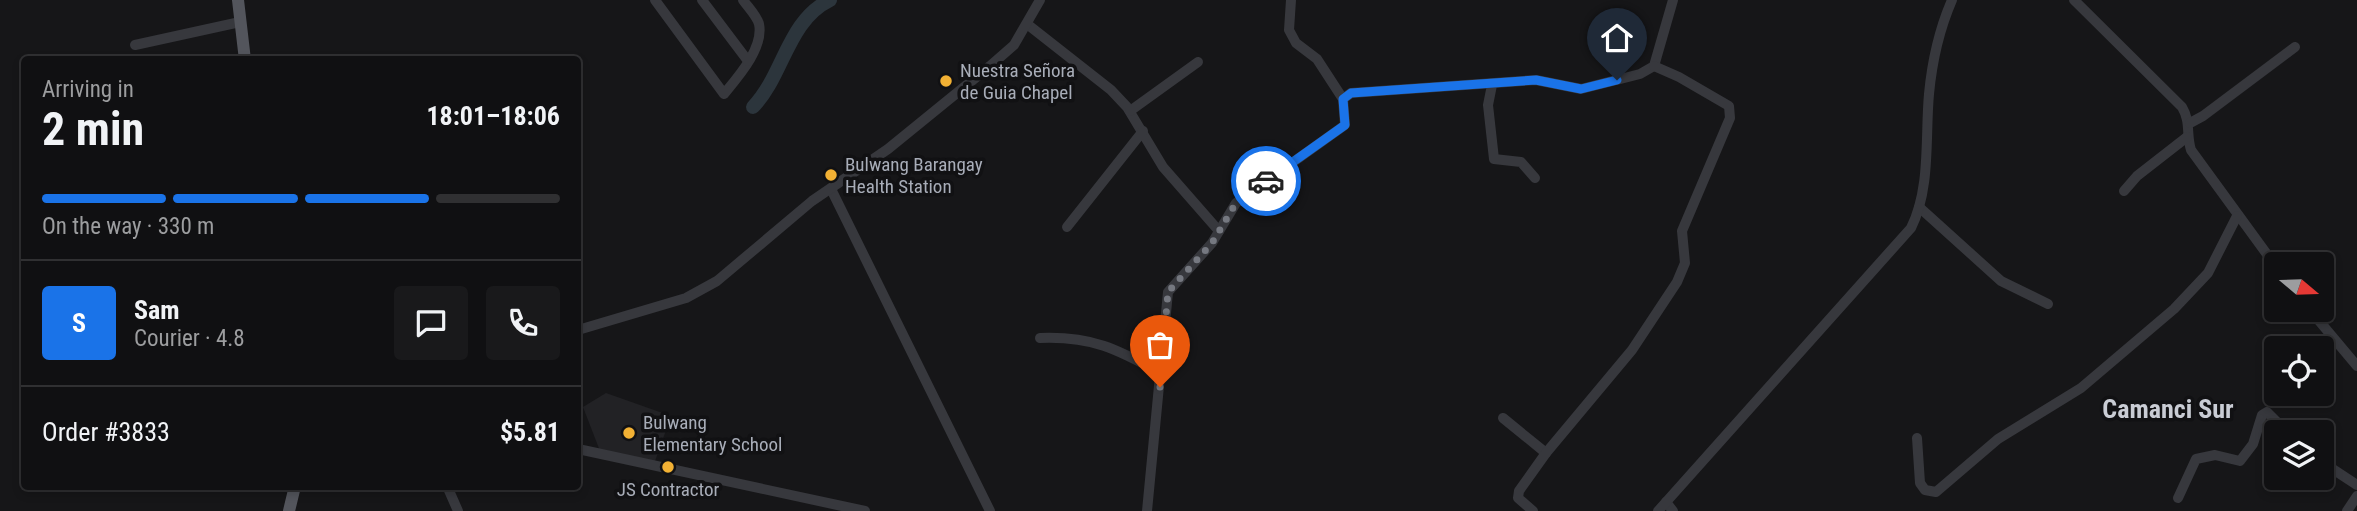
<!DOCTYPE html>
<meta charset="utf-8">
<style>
:root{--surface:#101012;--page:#19191b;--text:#f1f3f6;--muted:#9c9d9f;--line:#303032;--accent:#1a73e8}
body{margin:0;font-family:"Roboto Condensed",sans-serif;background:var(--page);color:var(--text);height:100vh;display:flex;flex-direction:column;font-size:26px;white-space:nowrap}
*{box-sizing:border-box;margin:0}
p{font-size:23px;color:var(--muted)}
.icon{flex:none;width:38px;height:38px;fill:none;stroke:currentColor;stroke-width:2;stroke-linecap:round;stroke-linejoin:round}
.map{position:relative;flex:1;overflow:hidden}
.details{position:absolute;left:21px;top:56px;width:560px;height:434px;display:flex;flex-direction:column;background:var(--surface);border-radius:7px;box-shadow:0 4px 10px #0003,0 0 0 2px var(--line)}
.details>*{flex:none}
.needle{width:46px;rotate:109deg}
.controls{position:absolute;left:2264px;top:252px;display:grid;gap:14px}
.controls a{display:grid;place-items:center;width:70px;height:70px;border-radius:7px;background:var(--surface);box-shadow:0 4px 10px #0003,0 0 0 2px var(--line);font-size:35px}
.pin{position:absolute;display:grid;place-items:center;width:60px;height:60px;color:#fff;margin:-72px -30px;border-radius:50% 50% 50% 0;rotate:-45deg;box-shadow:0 0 7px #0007}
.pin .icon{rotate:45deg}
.courier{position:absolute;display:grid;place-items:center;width:70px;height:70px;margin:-35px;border:5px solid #1a73e8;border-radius:50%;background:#fff;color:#222;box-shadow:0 2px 9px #0007}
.overview em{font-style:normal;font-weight:700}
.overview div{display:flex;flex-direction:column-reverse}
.overview{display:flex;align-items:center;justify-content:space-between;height:119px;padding:0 21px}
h1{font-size:46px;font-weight:700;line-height:52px}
.bar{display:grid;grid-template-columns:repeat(4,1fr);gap:10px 7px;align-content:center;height:84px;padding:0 21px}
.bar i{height:9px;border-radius:5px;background:var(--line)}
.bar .current{background:var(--accent)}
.bar p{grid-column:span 4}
.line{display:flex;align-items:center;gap:18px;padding:0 21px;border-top:2px solid var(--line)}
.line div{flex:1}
.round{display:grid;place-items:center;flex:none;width:74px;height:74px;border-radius:7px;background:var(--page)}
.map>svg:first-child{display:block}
.built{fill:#222225}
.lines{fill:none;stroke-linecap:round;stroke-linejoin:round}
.river{stroke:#2c353c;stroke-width:14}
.minor{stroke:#37383d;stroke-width:10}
.major{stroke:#53555c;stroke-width:12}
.done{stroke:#757880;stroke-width:7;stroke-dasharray:0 12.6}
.route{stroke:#1a73e8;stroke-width:9}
.poi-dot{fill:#f2b134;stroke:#111113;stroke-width:2.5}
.labels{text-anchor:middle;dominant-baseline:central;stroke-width:7;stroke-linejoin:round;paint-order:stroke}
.poi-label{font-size:19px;fill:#a8adb8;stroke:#111113;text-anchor:start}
.district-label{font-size:26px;font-weight:bold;fill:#c9ccd4;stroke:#111113}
</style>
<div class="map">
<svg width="2357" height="511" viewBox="0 0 2357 511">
<rect width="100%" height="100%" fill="#161618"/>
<path class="built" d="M606,393L671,416L654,464L600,451L583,407Z"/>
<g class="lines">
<path class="river" d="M753,107C784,75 787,21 830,0"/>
<g class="minor">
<path d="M655,0L724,94C738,77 764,48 759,24C757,16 748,7 743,0"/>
<path d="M702,0L748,61"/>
<path d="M1291,0L1289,30L1296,43L1317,59L1343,99"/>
<path d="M2074,0L2182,107C2191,122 2186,134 2191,150L2277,268"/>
<path d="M1027,24L1111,90L1127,107L1163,167L1219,231"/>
<path d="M135,45L240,22"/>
<path d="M1492,85L1488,105L1494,159L1521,162L1535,178"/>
<path d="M1130,111L1198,62"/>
<path d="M2190,123L2203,116L2295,47"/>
<path d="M831,189L990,511"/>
<path d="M2124,191L2137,176L2187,137"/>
<path d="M1919,207L2001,281L2048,304"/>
<path d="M1067,227L1143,131"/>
<path d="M2310,310L2357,366"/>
<path d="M578,330L686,298L717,281L812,201L888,149L990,66L1014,45L1040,0"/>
<path d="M1040,338C1092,336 1117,349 1161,373"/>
<path d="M1503,418L1546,453"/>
<path d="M1917,438L1920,483L1925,490L1936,492L1998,439L2081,388L2174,309L2208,273L2237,216"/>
<path d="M578,449L865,511"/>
<path d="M2322,462L2357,485"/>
<path d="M447,486L458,511"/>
<path d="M2178,498L2196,459L2215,455L2240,461L2253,444L2262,415L2267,412L2287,432"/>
<path d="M1666,502L1673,511"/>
<path d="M1147,511L1168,292L1212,243L1236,203L1345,125L1343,99L1351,93L1536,80L1581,89L1640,74L1654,66L1673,0"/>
<path d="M1533,511L1518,498L1519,491L1546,453L1632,350L1677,282L1685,263L1682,231L1730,118L1729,106L1679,77L1654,66"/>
<path d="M1658,511L1911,228C1931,188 1925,137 1929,94C1932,62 1939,30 1952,0"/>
<path d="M2347,511L2357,496"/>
</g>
<g class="major">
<path d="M238,0L245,60"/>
<path d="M289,511L295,486"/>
</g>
</g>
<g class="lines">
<path class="done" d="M1160,387L1168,292L1212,243L1236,203L1266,181"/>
<path class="route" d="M1266,181L1345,125L1343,99L1351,93L1536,80L1581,89L1617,80"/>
</g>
<g class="poi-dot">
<circle cx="946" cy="81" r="7"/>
<circle cx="831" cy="175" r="7"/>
<circle cx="629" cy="433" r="7"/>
<circle cx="668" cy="467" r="7"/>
</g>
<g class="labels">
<g class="poi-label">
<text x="960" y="70">Nuestra Señora<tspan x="960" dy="22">de Guia Chapel</tspan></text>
<text x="845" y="164">Bulwang Barangay<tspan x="845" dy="22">Health Station</tspan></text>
<text x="643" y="422">Bulwang<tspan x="643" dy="22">Elementary School</tspan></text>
<text x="668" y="489" text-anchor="middle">JS Contractor</text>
</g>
<g class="district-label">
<text x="2168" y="409">Camanci Sur</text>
</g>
</g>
</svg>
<div class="controls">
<a><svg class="needle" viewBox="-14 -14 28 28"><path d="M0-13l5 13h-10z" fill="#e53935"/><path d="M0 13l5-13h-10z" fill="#9c9d9f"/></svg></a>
<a><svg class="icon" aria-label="locate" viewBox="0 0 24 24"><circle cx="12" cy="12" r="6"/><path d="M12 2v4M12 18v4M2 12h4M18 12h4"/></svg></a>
<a><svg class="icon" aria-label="layers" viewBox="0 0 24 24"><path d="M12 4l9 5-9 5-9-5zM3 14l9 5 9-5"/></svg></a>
</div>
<div class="pin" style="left:1160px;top:387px;background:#ea580c"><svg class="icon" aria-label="bag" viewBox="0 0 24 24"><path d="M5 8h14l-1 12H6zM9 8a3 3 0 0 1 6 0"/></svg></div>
<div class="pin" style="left:1617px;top:80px;background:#1f2937"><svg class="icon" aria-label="home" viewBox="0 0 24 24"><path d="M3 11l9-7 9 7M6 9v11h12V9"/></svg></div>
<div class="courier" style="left:1266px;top:181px"><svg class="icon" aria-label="car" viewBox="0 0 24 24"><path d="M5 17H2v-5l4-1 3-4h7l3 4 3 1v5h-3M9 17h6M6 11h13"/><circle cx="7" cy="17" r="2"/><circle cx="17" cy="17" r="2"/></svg></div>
<section class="details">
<div class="overview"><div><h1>2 min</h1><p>Arriving in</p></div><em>18:01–18:06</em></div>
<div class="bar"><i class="current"></i><i class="current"></i><i class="current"></i><i></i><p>On the way · 330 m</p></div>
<div class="line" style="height:126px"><b class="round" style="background:var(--accent);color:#fff">S</b><div><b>Sam</b><p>Courier · 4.8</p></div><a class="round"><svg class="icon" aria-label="chat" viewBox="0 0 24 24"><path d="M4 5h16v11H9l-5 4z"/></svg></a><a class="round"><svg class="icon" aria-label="phone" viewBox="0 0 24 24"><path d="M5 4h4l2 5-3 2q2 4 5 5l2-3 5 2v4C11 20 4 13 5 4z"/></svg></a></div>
<div class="line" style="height:91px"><div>Order #3833</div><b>$5.81</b></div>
</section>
</div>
